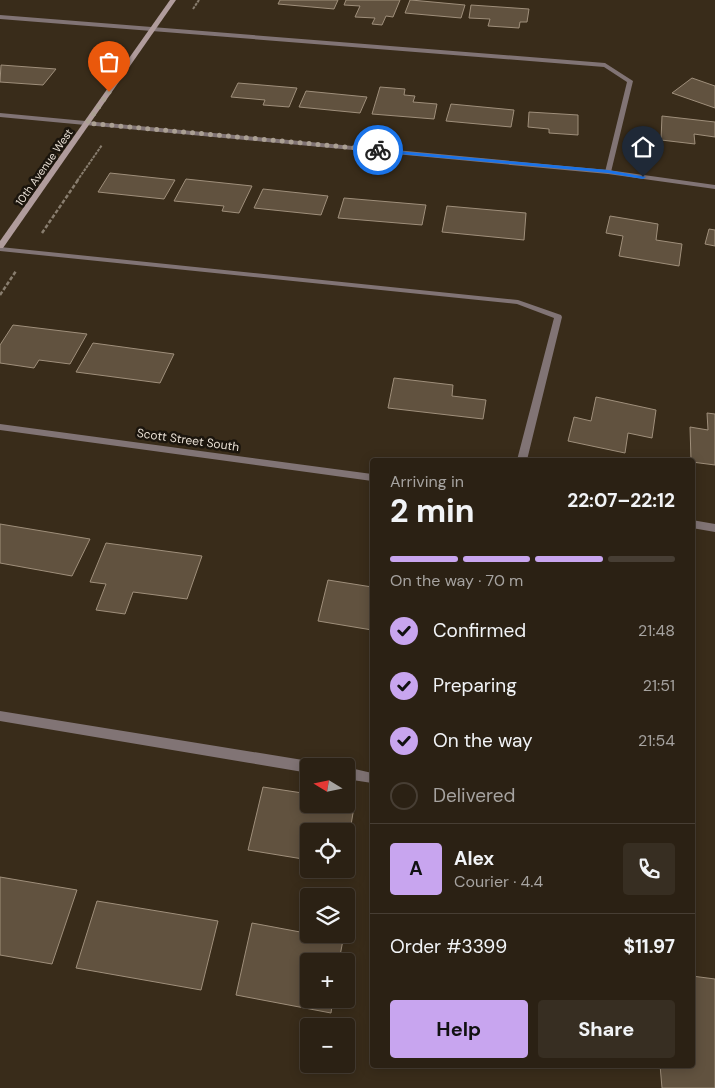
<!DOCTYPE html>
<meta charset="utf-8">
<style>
:root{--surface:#2b2114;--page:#372e22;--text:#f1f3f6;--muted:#a6a3a0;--line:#473e34;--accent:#c8a5ef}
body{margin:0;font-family:"DM Sans",sans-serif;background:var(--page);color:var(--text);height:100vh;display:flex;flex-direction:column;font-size:19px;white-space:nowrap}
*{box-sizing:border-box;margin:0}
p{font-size:16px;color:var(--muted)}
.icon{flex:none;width:28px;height:28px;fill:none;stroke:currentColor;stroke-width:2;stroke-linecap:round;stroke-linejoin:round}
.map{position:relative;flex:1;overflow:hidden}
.side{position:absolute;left:370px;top:458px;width:325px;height:610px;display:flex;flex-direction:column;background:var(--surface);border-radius:5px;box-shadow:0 2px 12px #0003,0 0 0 1px var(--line)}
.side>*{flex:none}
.needle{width:32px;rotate:280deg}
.tools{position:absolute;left:300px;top:758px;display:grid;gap:10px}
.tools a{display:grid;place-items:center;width:55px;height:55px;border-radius:5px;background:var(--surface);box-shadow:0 2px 12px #0003,0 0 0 1px var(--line);font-size:25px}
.pin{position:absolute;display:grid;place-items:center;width:42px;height:42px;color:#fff;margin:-51px -21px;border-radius:50% 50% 50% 0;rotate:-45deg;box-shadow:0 0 5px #0007}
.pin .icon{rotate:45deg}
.courier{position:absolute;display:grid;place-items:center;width:50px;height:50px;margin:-25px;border:4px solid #1a73e8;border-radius:50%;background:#fff;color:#222;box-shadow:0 1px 6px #0007}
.headline em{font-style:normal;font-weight:700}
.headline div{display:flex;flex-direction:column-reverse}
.headline{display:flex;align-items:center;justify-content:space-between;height:85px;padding:0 20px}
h1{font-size:32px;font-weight:700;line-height:38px}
.bar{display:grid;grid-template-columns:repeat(4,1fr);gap:8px 5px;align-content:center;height:60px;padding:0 20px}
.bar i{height:6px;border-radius:4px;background:var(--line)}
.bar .on{background:var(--accent)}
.bar p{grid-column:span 4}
.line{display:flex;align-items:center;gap:12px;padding:0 20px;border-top:1px solid var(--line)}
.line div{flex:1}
.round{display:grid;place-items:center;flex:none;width:52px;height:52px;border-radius:5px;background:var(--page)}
ol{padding:0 20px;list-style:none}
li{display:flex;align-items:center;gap:15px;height:55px}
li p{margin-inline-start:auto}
li .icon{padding:5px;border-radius:50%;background:var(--accent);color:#111;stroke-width:4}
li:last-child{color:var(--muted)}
li i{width:28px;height:28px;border:2px solid var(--line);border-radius:50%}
.primary-button{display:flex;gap:10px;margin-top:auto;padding:10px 20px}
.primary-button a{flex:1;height:58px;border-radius:5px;background:var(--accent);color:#111;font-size:20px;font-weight:700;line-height:58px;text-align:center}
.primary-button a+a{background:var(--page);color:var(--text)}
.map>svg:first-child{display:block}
.building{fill:#61523f;stroke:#9f8f7b}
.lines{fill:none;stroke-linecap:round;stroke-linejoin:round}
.path-far1{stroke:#887d6e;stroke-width:2;stroke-dasharray:3 1;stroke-linecap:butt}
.path{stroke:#887d6e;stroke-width:2.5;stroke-dasharray:4 2;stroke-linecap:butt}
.service{fill:#817475;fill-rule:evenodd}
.minor{fill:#817475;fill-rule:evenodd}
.secondary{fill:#b09c9c;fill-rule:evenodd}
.route{fill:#1a73e8}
.done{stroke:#aba093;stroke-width:5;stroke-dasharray:0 9}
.labels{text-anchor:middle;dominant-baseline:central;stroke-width:5;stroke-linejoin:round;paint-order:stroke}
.far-street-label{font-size:11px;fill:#e8dfd4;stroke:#1b150d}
.street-label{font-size:12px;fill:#e8dfd4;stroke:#1b150d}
</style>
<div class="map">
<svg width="715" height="1088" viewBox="0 0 715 1088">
<rect width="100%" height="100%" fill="#392c1a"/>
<g class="building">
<path d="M280,0H338L334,9L278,4Z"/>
<path d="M346,0H400L393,17L386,16L382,25L372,24L375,18L355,17L360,6L344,5Z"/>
<path d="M410,0H411L465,5L461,18L405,13Z"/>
<path d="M471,5L529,9L527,22H520L519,28L488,26L490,19L469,18Z"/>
<path d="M1,65L56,69L43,85L0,82Z"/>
<path d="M692,78L715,86V108L672,93Z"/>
<path d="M238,83L297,88L289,107L263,105L265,100L231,97Z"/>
<path d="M380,87L405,89L404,95L415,96L413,102L437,104L434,119L372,114Z"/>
<path d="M306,91L367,97L360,113L299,107Z"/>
<path d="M451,104L514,110L511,127L446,121Z"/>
<path d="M529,112L578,115V135L549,133V129L528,127Z"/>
<path d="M662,116L715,122V137L694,134L695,144L661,140Z"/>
<path d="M110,173L175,180L164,199L98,192Z"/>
<path d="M186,179L252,186L239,213L222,211L224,206L174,201Z"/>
<path d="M263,189L328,196L321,215L254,208Z"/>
<path d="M344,198L426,205L422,225L338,218Z"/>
<path d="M447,206L526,213L524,240L442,232Z"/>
<path d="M610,216L658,224L656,240L682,244L679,266L619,256L623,236L606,233Z"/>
<path d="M709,229L715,230V246L705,244Z"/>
<path d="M13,325L87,334L70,364L39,360L34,368L0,363V345Z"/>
<path d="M93,343L174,354L160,383L76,372Z"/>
<path d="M394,378L453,385L452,396L486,400L483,419L388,408Z"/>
<path d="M596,397L656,410L652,438L628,433L625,453L568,441L574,417L591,421Z"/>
<path d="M707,413L715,414V465L692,462L691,460L690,427L708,430Z"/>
<path d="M0,524L90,539L72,576L0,563Z"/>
<path d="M106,543L202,556L187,599L133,592L125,614L96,610L106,584L90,582Z"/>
<path d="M328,580L372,587V630L318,621Z"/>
<path d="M263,787L309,794V804H346V800L355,801L346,855V831H309V860L248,850Z"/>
<path d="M0,877L77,890L52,964L0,955Z"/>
<path d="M97,901L218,921L201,990L76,968Z"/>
<path d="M252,923L343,940L339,961H309V999H333L331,1013L236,995Z"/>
<path d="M692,976L715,979V1088H662L660,1065H692Z"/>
</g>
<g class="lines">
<g class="path-far1">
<path d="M193,9L199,0"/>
<path d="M77,181L102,145"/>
</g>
<g class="path">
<path d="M42,233L78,180"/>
<path d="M0,295L16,271"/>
</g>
<g class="service">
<path d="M0,15L605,63L633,81L611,172L608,174L605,172L627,82L604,67L0,19Z"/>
<path d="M0,247L518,300L561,315L562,317L527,460H517L554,318L517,304L0,251Z"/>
<path d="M0,711L309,761L313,763L315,766H309V773L0,721Z"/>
<path d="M346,767L372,773V783L346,779Z"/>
</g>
<g class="minor">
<path d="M0,113L608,170L715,185V189L608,174L0,117Z"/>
<path d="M0,424L372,474V481L0,430Z"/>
<path d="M692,520L715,524V532L692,528Z"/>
</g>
<path class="secondary" d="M170,0H176L3,248H0V241Z"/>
</g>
<path class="route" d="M376,149L608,170L646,177L643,179L608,173L378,152Z"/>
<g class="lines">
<path class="done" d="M109,92L87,123L378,150"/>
</g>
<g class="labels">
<g class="far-street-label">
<text transform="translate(44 167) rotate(-55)">10th Avenue West</text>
</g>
<g class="street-label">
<text transform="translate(188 440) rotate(8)">Scott Street South</text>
</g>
</g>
</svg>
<div class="tools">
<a><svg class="needle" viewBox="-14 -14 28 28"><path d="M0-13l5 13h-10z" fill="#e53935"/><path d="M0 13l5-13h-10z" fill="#a6a3a0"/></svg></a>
<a><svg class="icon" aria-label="locate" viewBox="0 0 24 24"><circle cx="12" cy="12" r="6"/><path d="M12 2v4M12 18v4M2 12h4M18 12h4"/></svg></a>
<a><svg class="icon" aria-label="layers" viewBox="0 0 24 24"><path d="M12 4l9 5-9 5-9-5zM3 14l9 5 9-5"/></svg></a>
<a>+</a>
<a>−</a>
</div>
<div class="pin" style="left:109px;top:92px;background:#ea580c"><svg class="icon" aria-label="bag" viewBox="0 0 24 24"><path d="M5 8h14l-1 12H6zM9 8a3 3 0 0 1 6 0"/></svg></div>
<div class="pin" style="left:643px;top:177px;background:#1f2937"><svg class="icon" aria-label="home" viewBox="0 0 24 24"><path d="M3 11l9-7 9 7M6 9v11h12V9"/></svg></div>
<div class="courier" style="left:378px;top:150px"><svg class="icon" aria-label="bike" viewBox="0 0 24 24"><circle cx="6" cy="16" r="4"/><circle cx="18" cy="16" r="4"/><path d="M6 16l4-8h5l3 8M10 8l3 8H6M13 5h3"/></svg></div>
<section class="side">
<div class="headline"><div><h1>2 min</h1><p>Arriving in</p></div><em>22:07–22:12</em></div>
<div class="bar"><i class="on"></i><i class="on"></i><i class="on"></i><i></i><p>On the way · 70 m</p></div>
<ol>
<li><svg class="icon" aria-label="check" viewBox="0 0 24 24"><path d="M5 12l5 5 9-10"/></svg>Confirmed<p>21:48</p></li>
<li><svg class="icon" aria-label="check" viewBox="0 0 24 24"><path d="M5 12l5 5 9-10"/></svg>Preparing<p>21:51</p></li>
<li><svg class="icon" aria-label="check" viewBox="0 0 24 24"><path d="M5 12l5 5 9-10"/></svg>On the way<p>21:54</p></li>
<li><i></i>Delivered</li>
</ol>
<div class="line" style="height:90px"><b class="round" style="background:var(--accent);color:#111">A</b><div><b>Alex</b><p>Courier · 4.4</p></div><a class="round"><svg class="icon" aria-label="phone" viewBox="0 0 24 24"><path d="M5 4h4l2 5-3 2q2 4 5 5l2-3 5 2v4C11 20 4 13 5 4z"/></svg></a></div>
<div class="line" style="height:65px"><div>Order #3399</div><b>$11.97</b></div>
<div class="primary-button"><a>Help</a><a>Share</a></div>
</section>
</div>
